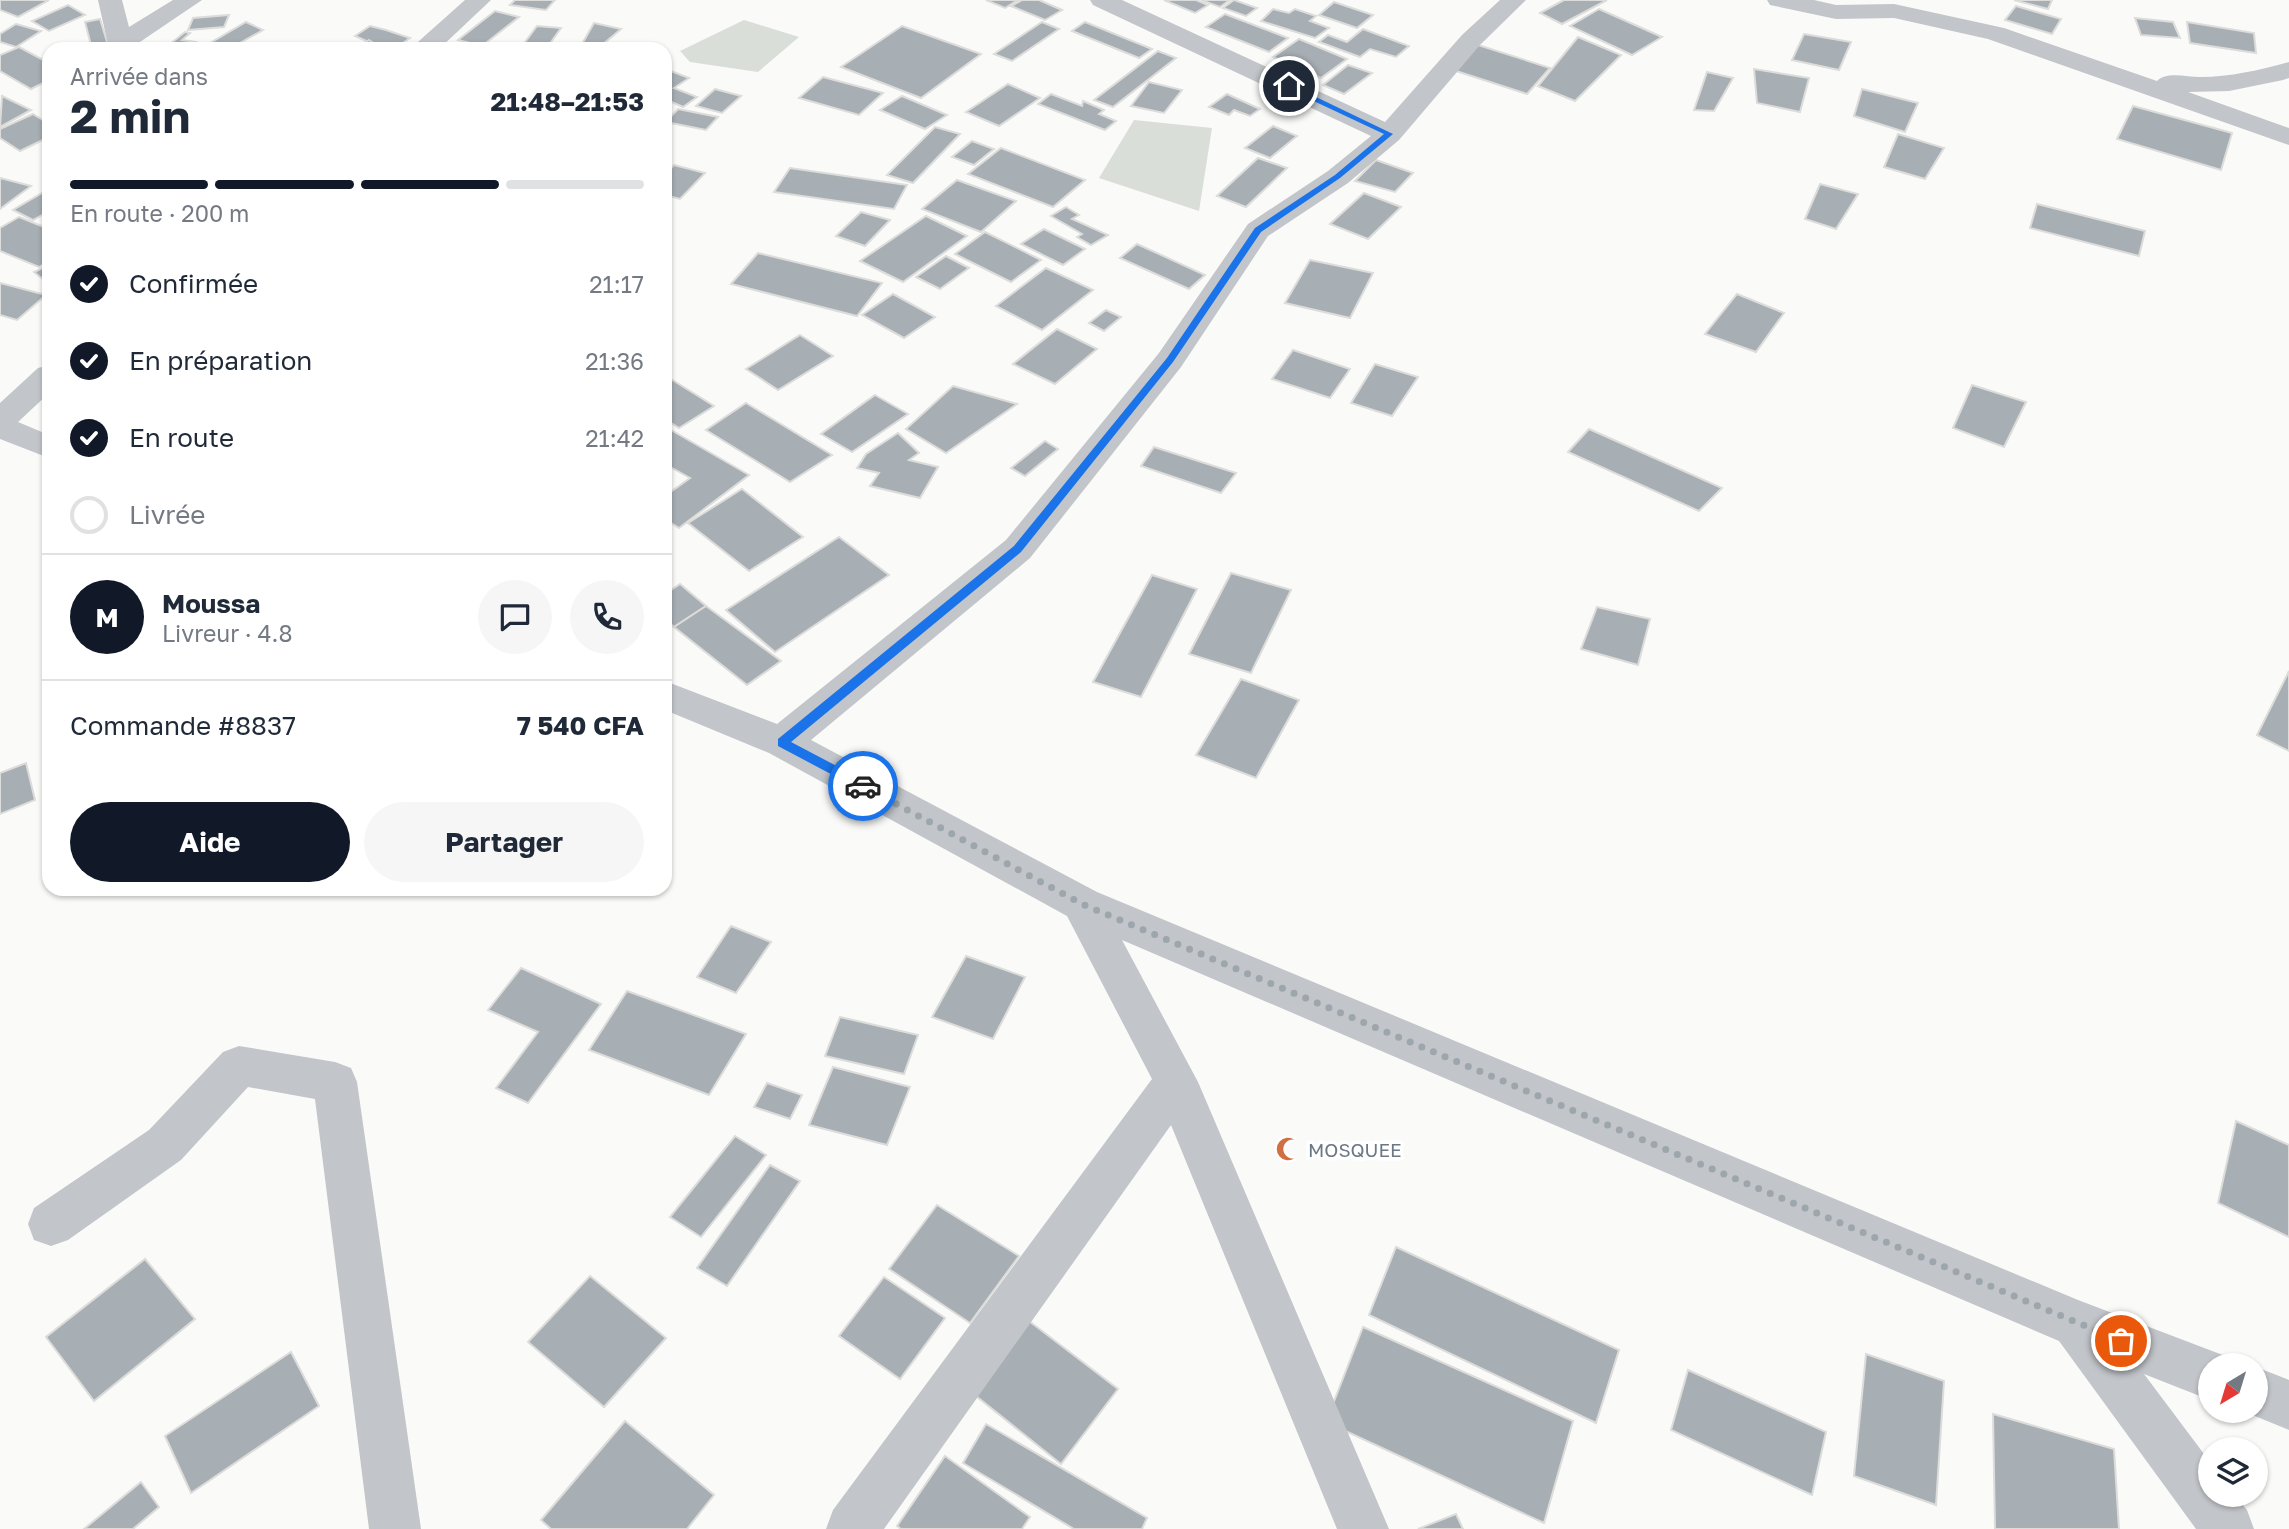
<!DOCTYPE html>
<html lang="fr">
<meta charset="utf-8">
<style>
:root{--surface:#fff;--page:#f6f6f7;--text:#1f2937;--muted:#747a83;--line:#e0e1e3;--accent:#111827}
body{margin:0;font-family:"Golos Text",sans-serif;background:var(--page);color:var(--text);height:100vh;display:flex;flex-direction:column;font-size:26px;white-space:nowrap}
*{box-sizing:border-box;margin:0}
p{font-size:23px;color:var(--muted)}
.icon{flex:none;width:38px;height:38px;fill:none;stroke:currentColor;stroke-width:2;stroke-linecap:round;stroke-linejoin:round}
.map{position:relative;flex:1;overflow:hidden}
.panel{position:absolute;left:42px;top:42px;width:630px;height:854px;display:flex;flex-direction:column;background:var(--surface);border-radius:21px;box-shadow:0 2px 5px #0004}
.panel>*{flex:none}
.needle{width:46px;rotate:218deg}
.buttons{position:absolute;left:2198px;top:1353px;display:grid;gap:14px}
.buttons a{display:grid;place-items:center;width:70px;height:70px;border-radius:50%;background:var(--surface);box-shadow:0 2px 5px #0004;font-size:35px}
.pin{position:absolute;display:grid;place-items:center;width:60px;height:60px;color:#fff;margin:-30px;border:4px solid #fff;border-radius:50%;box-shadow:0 2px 7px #0007}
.courier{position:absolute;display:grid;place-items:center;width:70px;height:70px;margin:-35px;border:5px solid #1a73e8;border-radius:50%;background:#fff;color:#222;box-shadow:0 2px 9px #0007}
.head em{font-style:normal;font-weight:700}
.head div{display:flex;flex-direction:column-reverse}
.head{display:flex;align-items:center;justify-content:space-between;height:119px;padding:0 28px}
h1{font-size:46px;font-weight:700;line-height:52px}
.bar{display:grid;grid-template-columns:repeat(4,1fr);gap:10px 7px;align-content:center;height:84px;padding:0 28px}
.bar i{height:9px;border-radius:5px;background:var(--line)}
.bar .on{background:var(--accent)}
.bar p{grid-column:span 4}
.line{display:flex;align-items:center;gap:18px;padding:0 28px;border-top:2px solid var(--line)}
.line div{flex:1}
.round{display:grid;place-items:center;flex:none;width:74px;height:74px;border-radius:37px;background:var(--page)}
ol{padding:0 28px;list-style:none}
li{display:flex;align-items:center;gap:21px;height:77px}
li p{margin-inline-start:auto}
li .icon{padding:7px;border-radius:50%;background:var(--accent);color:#fff;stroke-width:4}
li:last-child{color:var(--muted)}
li i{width:38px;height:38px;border:4px solid var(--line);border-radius:50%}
.primary-button{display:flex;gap:14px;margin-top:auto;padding:14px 28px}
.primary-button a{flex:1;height:80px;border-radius:42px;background:var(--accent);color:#fff;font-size:28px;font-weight:700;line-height:80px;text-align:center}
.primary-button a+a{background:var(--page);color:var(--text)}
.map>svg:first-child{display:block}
.green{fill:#d9ded8}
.building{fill:#a7aeb4;stroke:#dcdcda;stroke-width:2}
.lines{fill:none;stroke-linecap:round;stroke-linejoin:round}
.minor{fill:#c2c5c9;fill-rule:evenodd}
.route{fill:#1a73e8}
.done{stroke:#9ea6ad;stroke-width:7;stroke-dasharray:0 12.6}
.labels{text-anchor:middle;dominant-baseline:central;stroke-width:7;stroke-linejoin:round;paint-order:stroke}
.poi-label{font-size:19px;fill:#6c7885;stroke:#fff;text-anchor:start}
</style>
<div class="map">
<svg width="2289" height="1529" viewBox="0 0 2289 1529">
<rect width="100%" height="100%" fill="#fafaf8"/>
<g class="green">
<path d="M744,20L799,37L758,72L690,62L680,51Z"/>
<path d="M1134,120L1212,128L1199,211L1099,178Z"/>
</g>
<g class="building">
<path d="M0,0H49L18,17L0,10Z"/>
<path d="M515,0H555L546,10L510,5Z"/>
<path d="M986,0H1018L1005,8Z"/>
<path d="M1022,0H1039L1062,10L1045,20L1011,6Z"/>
<path d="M1164,0H1196L1208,5L1195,13Z"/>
<path d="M1201,0H1230L1220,7Z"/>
<path d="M1234,0L1257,8L1246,16L1223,8Z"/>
<path d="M1564,0H1607L1562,24L1540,13Z"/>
<path d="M2014,0H2052L2048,9Z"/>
<path d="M1334,2L1373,15L1357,28L1319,15Z"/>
<path d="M68,5L85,15L49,31L32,21Z"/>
<path d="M2016,6L2061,19L2052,34L2005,20Z"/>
<path d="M1273,9L1289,13L1295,9L1316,16L1310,21L1329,28L1315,38L1261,21Z"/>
<path d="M1599,9L1662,37L1632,55L1570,26Z"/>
<path d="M495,11L519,17L482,46L458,40Z"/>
<path d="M1225,14L1288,38L1269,52L1206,27Z"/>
<path d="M229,15L224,27L188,30L193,18Z"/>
<path d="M2135,18L2173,22L2180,38L2141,35Z"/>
<path d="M100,19L108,45L92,49L85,22Z"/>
<path d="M246,22L263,30L240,43L251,49H200Z"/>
<path d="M1042,22L1059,29L1012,61L994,54Z"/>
<path d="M1085,22L1152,49L1139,58L1072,31Z"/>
<path d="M2187,22L2254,33L2256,53L2190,43Z"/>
<path d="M594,23L621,29L602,45L618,49H586L589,45L582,44Z"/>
<path d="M16,24L41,31L16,47L0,42V34Z"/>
<path d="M370,26L386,30L410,38L394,49H374L378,46L355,36Z"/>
<path d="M537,26L561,28L546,49H520Z"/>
<path d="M902,26L981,54L921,98L841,67Z"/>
<path d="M1363,29L1409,46L1396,57L1370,49L1360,57L1319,42L1328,35L1347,42Z"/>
<path d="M185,32L190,33L182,40L196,42L188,49L165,48Z"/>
<path d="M1804,34L1851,42L1839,70L1792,60Z"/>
<path d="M1578,37L1621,55L1575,101L1538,86Z"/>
<path d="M1299,39L1347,59L1321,78L1273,57Z"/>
<path d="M369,40L378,46L356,49Z"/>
<path d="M1475,44L1550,68L1527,94L1450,69Z"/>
<path d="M19,47L49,63V80L31,89L0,71V55Z"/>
<path d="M1158,51L1176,58L1113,107L1094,100Z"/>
<path d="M1348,65L1372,73L1344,94L1323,85Z"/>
<path d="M666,69L689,78L674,88L697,97L683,107L665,99Z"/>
<path d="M1754,69L1809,78L1800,112L1757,103Z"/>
<path d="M1707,72L1733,78L1714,111L1694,110Z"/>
<path d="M823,77L883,93L859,115L799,98Z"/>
<path d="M1149,82L1182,90L1164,113L1131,106Z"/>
<path d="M1008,84L1040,98L999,126L966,112Z"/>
<path d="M715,89L741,96L722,113L696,106Z"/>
<path d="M1862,89L1918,103L1905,132L1854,116Z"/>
<path d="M1051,94L1082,106L1083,101L1104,110L1099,114L1116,121L1105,130L1038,104Z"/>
<path d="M1227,94L1260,109L1250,116L1234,110L1229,115L1209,107Z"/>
<path d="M2,96L31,110L0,127Z"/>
<path d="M902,96L947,115L925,129L880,110Z"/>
<path d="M2133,106L2232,133L2221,170L2117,139Z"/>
<path d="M678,109L718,117L706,130L666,122Z"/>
<path d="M33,114L49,124V137L20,151L0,138V129Z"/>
<path d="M1273,126L1297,136L1270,158L1245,148Z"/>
<path d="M935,127L960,134L913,183L887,175Z"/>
<path d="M1898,134L1944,148L1925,179L1884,167Z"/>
<path d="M972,141L994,149L974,165L952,157Z"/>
<path d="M1001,148L1085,180L1053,207L968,174Z"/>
<path d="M1258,158L1287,168L1246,207L1217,196Z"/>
<path d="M1376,160L1413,173L1395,192L1355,181Z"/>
<path d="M674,165L705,173L680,199L665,195V175Z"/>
<path d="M790,168L907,185L894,209L774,192Z"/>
<path d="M0,178L31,186L0,209Z"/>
<path d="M957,180L1016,201L981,232L922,209Z"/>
<path d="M1820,184L1858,194L1836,229L1805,219Z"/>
<path d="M49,189V211L33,220L13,210Z"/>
<path d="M1364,193L1401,207L1368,239L1330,224Z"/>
<path d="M2037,204L2145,231L2139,256L2030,228Z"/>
<path d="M1066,207L1079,215L1072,219L1108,235L1091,245L1077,237L1082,234L1051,216Z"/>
<path d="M861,212L890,220L865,246L836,236Z"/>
<path d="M926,216L967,236L903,282L860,261Z"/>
<path d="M19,217L49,229V261L39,267L0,251V228Z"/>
<path d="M1044,229L1085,249L1063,265L1021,244Z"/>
<path d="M985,232L1041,260L1011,282L955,254Z"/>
<path d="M1137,244L1205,275L1189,289L1120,258Z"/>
<path d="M758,253L882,283L857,316L731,284Z"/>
<path d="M946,256L969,268L940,289L916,277Z"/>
<path d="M1310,260L1373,273L1350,318L1285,303Z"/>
<path d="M49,265V284L34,272Z"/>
<path d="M1046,268L1093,290L1042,330L996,306Z"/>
<path d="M0,283L46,295L17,320L0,315Z"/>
<path d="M893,294L935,317L904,338L862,315Z"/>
<path d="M1737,294L1784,313L1756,352L1705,334Z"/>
<path d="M1106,310L1121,317L1104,331L1089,323Z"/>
<path d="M1057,329L1097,349L1055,384L1013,364Z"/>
<path d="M800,335L833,356L778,390L746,369Z"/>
<path d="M1293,350L1350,369L1330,398L1272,379Z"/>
<path d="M1375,364L1418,377L1392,416L1351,403Z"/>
<path d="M666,376L714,406L679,428L665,419Z"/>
<path d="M1972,385L2026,402L2004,447L1953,428Z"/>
<path d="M953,386L1017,404L946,453L906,429Z"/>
<path d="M875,395L908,414L852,452L821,434Z"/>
<path d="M746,403L832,455L790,482L706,430Z"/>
<path d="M1589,429L1722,488L1699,511L1568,452Z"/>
<path d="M671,430L749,475L679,528L665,519V496L690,478L665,464V435Z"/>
<path d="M898,433L919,453L909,460L938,467L920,498L870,486L879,473L857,468L866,454Z"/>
<path d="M1045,441L1058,449L1025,476L1011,468Z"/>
<path d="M1154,447L1236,473L1221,493L1141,466Z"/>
<path d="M742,489L803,537L749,571L688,523Z"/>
<path d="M839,537L889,575L775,652L726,610Z"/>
<path d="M1231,573L1291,590L1251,673L1189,654Z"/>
<path d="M1152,575L1197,589L1141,697L1093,682Z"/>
<path d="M680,584L706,606L674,627L665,619V594Z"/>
<path d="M706,606L781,661L747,685L674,627Z"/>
<path d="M1597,607L1650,619L1638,665L1581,649Z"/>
<path d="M2289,671V751L2257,735Z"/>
<path d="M1241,679L1299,700L1256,778L1196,755Z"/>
<path d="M26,763L35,800L0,814V773Z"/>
<path d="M731,926L771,942L736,993L697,977Z"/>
<path d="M966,956L1025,977L993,1039L932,1017Z"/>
<path d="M521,968L601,1004L528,1103L496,1088L538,1032L488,1010Z"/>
<path d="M627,991L746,1034L709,1095L589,1050Z"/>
<path d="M840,1017L918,1035L904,1074L825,1056Z"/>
<path d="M833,1067L910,1087L887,1145L809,1125Z"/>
<path d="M767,1083L802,1095L790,1119L754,1107Z"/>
<path d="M2236,1121L2289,1145V1237L2218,1203Z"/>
<path d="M735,1136L766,1155L701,1237L670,1217Z"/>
<path d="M770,1165L800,1181L727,1286L697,1268Z"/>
<path d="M937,1205L1019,1256L970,1323L889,1269Z"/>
<path d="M1396,1247L1619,1350L1596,1423L1369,1315Z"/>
<path d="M145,1259L195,1319L94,1401L46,1337Z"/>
<path d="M590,1276L666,1338L604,1407L528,1342Z"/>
<path d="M884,1277L945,1318L900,1379L839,1336Z"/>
<path d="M1029,1321L1118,1389L1061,1464L971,1392Z"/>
<path d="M1363,1327L1573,1421L1544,1523L1326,1422Z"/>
<path d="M291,1352L319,1406L191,1493L165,1436Z"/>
<path d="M1866,1354L1944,1381L1936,1505L1854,1476Z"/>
<path d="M1688,1370L1826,1432L1812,1495L1671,1430Z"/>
<path d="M1993,1414L2114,1449L2119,1529H1995Z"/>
<path d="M625,1421L714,1495L687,1529H551L541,1520Z"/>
<path d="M986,1424L1147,1518L1142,1529H1074L963,1463Z"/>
<path d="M945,1456L1030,1517L1022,1529H901L897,1526Z"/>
<path d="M141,1482L159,1507L133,1529H84Z"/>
<path d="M1456,1514L1463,1529H1418Z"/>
</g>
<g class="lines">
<g class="minor">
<path d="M98,0H122L129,27L173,0H202L134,46L135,49H109Z"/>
<path d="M465,0H491L439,49H410Z"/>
<path d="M1090,0H1122L1385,122L1462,35L1500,0H1526L1480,45L1399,140L1348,183L1268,236L1181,367L1030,558L811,740L1097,892L2078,1300L2228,1357L2231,1365H2210V1400L2144,1374L2210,1462V1494H2234L2247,1510L2254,1529H2196L2059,1341L1122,940L1198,1082L1389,1529H1337L1171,1125L884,1529H826L833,1510L1152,1079L1067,916L769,753L665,710V681L777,724L1006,540L1159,353L1248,224L1328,171L1371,136L1093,5Z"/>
<path d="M1767,0H1814L1836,5L1894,4L2004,28L2157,81C2166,71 2187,77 2200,77C2231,77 2259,70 2289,62V78L2283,80L2229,91L2188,92L2289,128V145L1988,39L1894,18L1836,19L1770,5Z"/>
<path d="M49,365V393L18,422L49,435V458L0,439V403L38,368Z"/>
<path d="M239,1046L335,1062L351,1068L357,1082L421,1529H369L315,1099L248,1087L181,1160L68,1240L51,1246L34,1240L28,1224L34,1208L149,1130L223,1052Z"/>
<path d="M2256,1367L2289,1380V1430L2240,1410H2256Z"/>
</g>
</g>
<path class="route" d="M1289,84L1393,134L1340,178L1261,232L1173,362L1021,552L791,742L867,782V789H859L778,746V739L1014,546L1167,358L1255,228L1335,175L1384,134L1286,88Z"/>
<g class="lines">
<path class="done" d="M863,786L1082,904L2121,1341"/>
</g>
<defs>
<g id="mosque-bare" transform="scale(1.89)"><path d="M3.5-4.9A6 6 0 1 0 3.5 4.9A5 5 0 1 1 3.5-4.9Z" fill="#d07042" stroke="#fff" stroke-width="2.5" paint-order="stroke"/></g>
</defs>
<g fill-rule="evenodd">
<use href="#mosque-bare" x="1288" y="1149"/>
</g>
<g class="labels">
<g class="poi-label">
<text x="1308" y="1149">MOSQUEE</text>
</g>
</g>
</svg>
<div class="buttons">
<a><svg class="needle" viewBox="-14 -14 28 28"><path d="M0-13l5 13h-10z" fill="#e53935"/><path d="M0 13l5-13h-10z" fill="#747a83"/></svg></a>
<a><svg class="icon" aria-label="layers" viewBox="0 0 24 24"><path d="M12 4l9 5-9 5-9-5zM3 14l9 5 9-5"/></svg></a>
</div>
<div class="pin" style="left:2121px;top:1341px;background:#ea580c"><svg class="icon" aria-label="bag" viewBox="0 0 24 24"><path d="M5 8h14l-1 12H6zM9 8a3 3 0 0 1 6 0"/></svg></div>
<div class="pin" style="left:1289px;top:86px;background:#1f2937"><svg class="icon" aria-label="home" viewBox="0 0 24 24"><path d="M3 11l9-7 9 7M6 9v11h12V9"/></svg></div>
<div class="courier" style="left:863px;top:786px"><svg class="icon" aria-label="car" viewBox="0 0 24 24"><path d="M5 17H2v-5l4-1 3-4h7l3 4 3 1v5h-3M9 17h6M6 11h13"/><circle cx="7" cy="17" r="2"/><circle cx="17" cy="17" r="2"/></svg></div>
<section class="panel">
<div class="head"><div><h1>2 min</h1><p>Arrivée dans</p></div><em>21:48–21:53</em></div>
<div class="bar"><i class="on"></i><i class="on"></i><i class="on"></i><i></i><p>En route · 200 m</p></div>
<ol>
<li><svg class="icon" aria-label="check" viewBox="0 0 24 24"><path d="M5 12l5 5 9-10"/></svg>Confirmée<p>21:17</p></li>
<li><svg class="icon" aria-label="check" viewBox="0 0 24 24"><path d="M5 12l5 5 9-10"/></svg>En préparation<p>21:36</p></li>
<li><svg class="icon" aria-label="check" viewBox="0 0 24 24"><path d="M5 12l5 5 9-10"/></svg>En route<p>21:42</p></li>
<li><i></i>Livrée</li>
</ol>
<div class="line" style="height:126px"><b class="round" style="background:var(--accent);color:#fff">M</b><div><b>Moussa</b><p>Livreur · 4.8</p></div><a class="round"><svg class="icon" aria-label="chat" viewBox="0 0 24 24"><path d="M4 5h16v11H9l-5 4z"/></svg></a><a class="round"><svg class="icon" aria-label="phone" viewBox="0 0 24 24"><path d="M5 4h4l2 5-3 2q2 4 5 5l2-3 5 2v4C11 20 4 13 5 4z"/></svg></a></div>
<div class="line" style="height:91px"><div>Commande #8837</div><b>7 540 CFA</b></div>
<div class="primary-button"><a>Aide</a><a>Partager</a></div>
</section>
</div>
